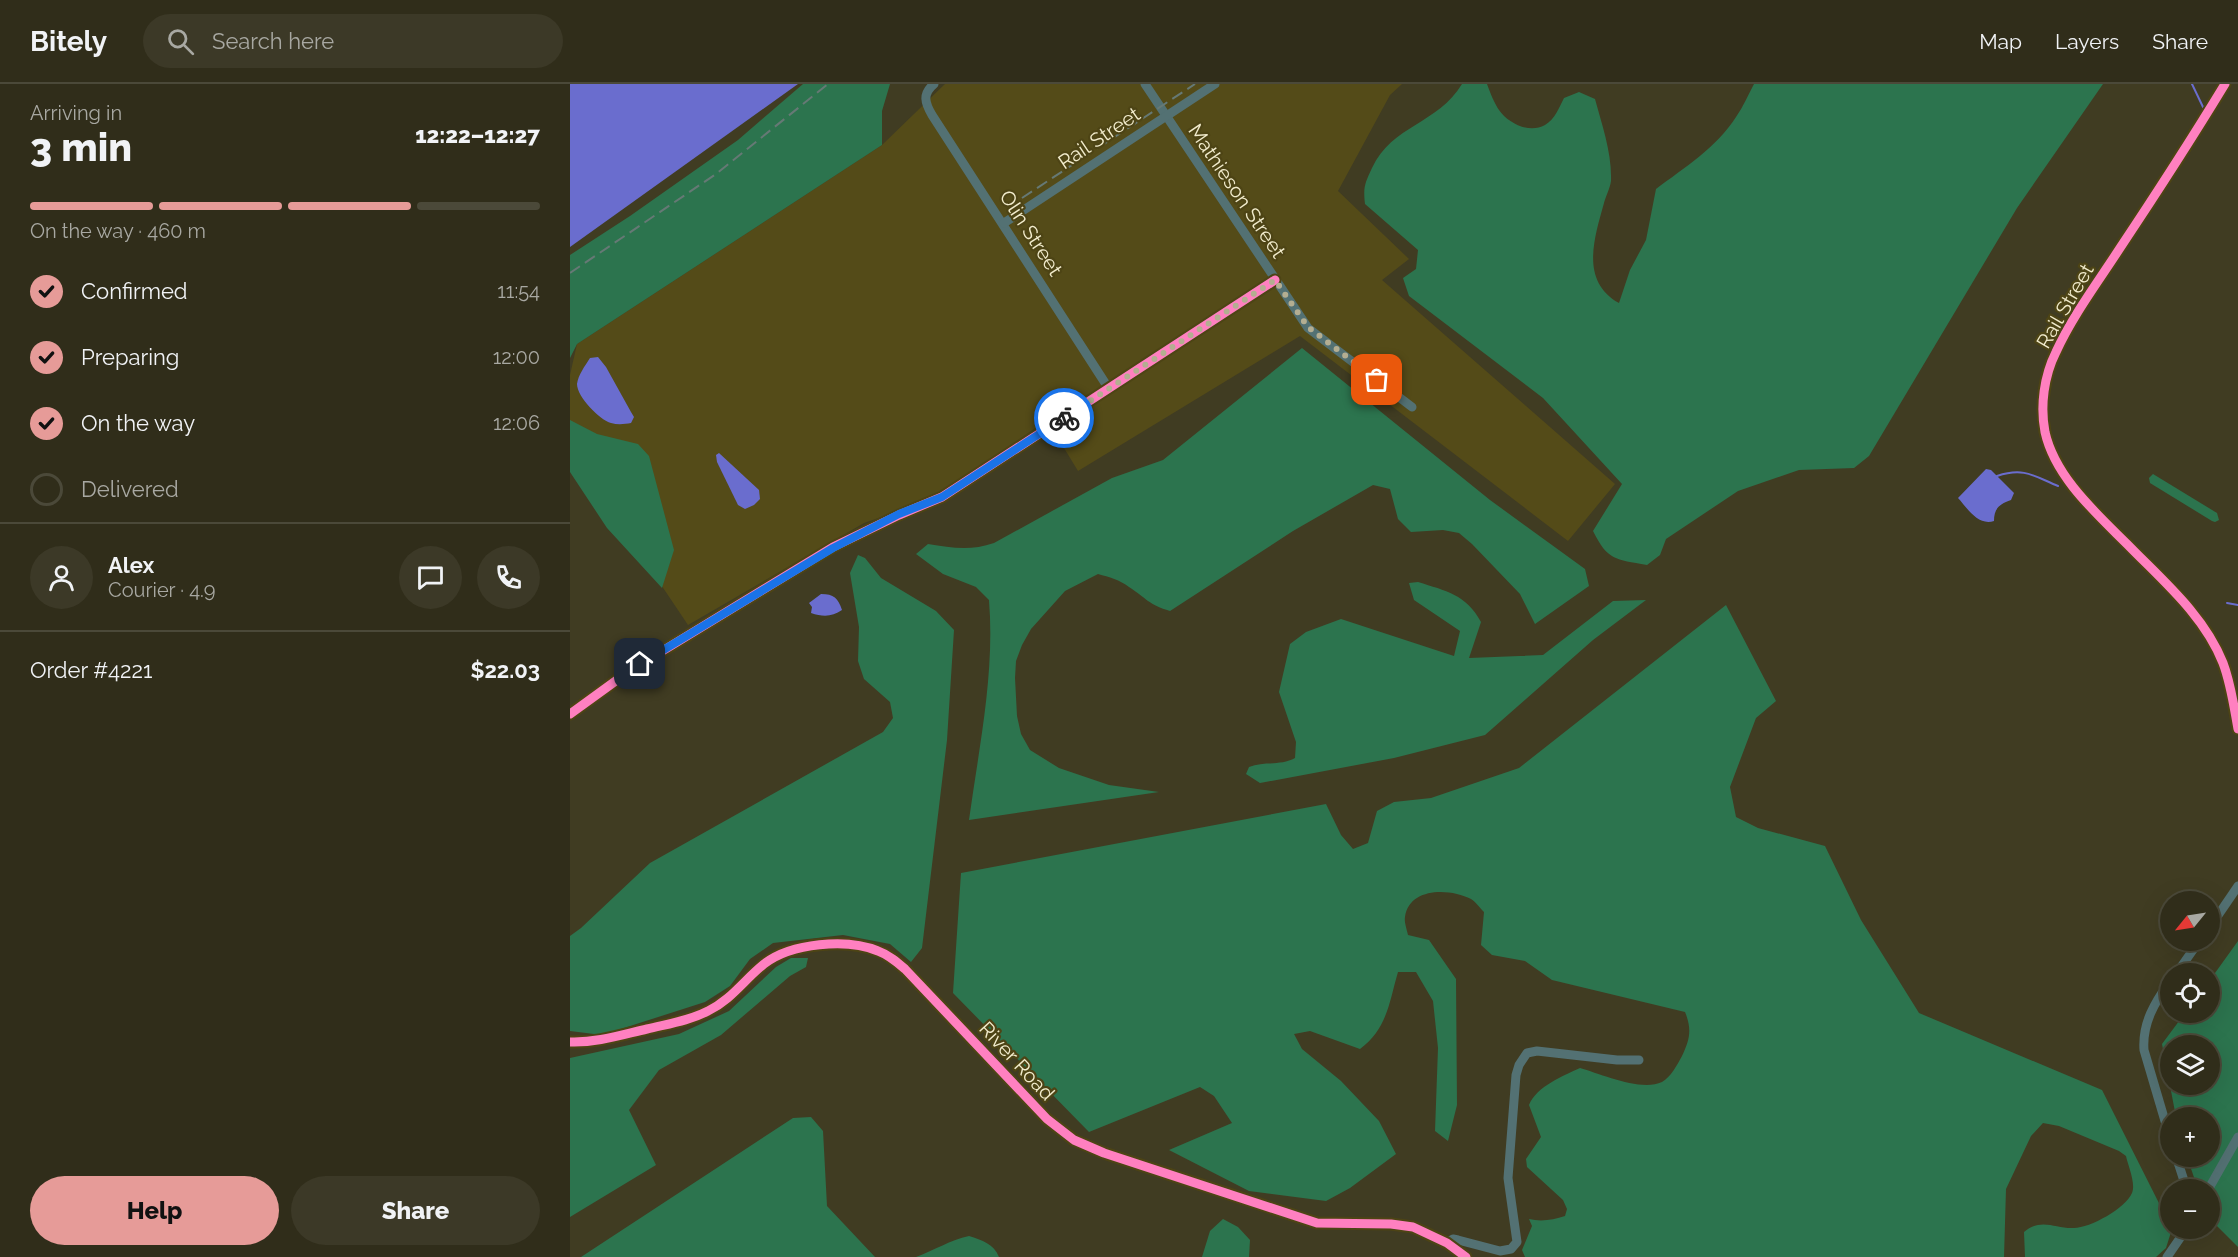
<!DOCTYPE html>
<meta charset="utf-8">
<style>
:root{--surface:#302d1a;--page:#3c3927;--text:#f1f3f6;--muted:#a8a8a2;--line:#4b4939;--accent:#e69b98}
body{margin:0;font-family:Raleway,sans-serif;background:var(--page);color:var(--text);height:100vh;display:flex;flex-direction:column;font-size:22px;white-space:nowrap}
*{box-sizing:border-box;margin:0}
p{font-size:20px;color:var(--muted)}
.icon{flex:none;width:33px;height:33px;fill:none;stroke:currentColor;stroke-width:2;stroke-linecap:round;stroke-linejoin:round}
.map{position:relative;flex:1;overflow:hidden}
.side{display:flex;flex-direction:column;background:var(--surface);width:570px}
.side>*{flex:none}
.needle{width:39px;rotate:240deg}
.buttons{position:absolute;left:1590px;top:807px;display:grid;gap:12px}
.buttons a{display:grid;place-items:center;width:60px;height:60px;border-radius:50%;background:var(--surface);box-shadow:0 6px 24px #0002,0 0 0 2px var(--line);font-size:30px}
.pin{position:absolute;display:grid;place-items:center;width:51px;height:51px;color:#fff;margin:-26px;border-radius:12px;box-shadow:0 3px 9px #0006}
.courier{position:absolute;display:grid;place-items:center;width:60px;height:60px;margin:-30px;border:4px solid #1a73e8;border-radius:50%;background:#fff;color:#222;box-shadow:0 2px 8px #0007}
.headline em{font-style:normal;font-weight:800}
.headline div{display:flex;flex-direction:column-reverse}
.headline{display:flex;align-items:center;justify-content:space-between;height:102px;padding:0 30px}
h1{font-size:39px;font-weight:800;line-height:45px}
.bar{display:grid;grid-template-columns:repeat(4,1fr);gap:9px 6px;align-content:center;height:72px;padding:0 30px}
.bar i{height:8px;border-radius:4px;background:var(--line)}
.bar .active{background:var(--accent)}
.bar p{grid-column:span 4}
.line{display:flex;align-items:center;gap:15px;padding:0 30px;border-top:2px solid var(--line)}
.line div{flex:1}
.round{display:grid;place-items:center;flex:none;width:63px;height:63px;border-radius:32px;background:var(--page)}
ol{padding:0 30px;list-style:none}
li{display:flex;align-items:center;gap:18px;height:66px}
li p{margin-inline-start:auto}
li .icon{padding:6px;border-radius:50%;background:var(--accent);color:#111;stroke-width:4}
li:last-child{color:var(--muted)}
li i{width:33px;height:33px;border:3px solid var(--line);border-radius:50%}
.button{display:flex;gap:12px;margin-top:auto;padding:12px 30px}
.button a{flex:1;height:69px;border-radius:36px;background:var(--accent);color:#111;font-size:24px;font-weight:800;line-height:69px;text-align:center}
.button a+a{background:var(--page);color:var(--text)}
header{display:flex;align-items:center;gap:36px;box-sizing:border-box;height:84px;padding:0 30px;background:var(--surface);border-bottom:2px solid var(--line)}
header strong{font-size:28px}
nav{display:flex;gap:33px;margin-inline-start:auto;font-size:21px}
.search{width:420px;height:54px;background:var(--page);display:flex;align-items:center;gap:15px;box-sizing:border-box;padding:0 21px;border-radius:33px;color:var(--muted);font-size:22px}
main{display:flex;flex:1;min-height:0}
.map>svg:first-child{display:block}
.built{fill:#544b18}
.green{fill:#2c744e;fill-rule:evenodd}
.water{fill:#6a6dce}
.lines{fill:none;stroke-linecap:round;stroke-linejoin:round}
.stream{stroke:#6a6dce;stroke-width:2}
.minor{stroke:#537173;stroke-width:9}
.rail{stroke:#667975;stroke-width:2;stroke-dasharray:12 6;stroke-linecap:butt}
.cycleway-casing{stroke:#4d4415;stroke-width:13}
.cycleway{stroke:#ff80c0;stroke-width:9}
.done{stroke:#b4ae91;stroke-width:6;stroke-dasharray:0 10.8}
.route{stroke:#1a73e8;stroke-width:8}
.labels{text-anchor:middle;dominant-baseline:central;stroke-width:4.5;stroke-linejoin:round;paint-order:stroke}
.street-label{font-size:20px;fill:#f2eccd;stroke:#4d4415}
</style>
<header>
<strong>Bitely</strong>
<div class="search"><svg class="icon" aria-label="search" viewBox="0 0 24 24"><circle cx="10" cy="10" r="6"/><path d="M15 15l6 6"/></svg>Search here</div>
<nav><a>Map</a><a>Layers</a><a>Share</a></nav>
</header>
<main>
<section class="side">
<div class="headline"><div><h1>3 min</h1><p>Arriving in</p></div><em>12:22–12:27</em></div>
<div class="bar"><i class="active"></i><i class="active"></i><i class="active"></i><i></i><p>On the way · 460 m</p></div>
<ol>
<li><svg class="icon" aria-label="check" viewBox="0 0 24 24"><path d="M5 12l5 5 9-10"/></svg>Confirmed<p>11:54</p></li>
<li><svg class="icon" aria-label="check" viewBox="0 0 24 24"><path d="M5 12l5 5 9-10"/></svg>Preparing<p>12:00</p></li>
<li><svg class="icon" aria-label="check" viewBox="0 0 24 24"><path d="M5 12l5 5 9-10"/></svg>On the way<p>12:06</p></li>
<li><i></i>Delivered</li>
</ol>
<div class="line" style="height:108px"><a class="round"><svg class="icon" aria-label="person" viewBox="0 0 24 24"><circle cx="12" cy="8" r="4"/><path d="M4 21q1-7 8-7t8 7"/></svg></a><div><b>Alex</b><p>Courier · 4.9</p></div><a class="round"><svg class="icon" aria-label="chat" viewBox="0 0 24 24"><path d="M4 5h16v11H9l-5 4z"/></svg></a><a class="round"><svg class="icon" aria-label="phone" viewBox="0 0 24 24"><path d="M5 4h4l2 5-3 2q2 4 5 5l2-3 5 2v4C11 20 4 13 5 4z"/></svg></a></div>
<div class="line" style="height:78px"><div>Order #4221</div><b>$22.03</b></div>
<div class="button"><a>Help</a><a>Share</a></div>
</section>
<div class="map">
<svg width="1668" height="1173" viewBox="0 0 1668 1173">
<rect width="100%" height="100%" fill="#403c22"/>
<path class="built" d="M375,0H832L820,11L768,107L839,175L812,196L1045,400L998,457L730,252L508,387L477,336L361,416L294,439L118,541L0,365V291L7,260L312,61Z"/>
<g class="green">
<path d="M233,0H320L312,27V61L7,260L0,274V171L60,132L168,56Z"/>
<path d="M892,0H917C920,8 924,19 929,26C938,39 959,50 975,41C985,35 989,24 994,14L1009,8L1025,15C1032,41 1042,69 1041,97C1040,104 1036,112 1034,119C1024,155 1010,197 1049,219L1060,186L1076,156L1086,105C1114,84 1147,63 1166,33C1173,23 1178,11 1184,0H1533L1447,124L1299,372L1284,384L1229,386L1168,407L1096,455L1090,471L1077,481C1045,475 1038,477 1023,447L1052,400L973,314L839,212L833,194L846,185L848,166L795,120C793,103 795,99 802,84C822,41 868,40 892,0Z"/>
<path d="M732,264L920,416L1015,485L1019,502L965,540L950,510L902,460L889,449L873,446L841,448L828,435L820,405L803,401L723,447L600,527C579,521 576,514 559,503C550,496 539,493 528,490L495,507L461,545L452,561L446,577L445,594L447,632L451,650L460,666L489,684L539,701L589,708L399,736C409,663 425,590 419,516L406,503L373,490L346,470L358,460C382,464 401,467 424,459L542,394L593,376Z"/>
<path d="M0,336L27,350L68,360L79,372L104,466L92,504L37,444L0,388Z"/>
<path d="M1583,390L1647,429L1649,436L1645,438L1642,437L1580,399L1579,394Z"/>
<path d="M288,471L295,474L311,494L366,527L384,546L377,656L352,864L341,878L320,860L273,851L203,859L180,875L160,902L135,918L32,951L0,947V852L11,844L80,779L313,648L323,634L320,618L294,595L288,577L289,543L280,489Z"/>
<path d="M848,498C876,507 896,510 911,538L899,574L973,571L1043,517L1076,516L1023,556L915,651L824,674L690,699L676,690L679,683C694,677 711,682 725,674L726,658L709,608L720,560L736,548L771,535L884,572L890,547L844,516L839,499Z"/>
<path d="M1156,521L1206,617L1186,634L1160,703L1166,733L1188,744L1255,762L1291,836L1349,929L1532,1006L1602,1145L1596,1164L1586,1173H1455L1454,1148C1472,1133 1485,1145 1504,1144C1520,1144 1556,1124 1562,1109C1566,1099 1558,1082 1556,1072L1549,1067L1489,1042L1473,1039L1461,1052L1436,1105L1434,1173H955L952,1166L962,1142L959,1135C971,1138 983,1136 995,1132L997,1125L993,1116L957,1083L956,1075L971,1053L959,1021C967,1002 993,992 1010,984C1031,990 1071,1008 1092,998C1101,993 1107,981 1112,972C1120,955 1122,945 1115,928L982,896L955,877L922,871L911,861L914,828C910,824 906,818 901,815C880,804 839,803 835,833C834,838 837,846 838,851L859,856L886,895L887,1021L878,1057L865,1047L868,964L863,917L846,888H828C819,919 817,945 790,965L740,947L724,950L732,965L771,997L809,1037L826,1070L780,1104L756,1117L679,1107L599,1066L662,1039L644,1012L630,1003L519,1048L383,909L391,789L756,720L771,751L783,765L798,759L807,727L824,718L861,714L949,684Z"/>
<path d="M1668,857V1163L1640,1135V1106L1628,1105L1617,1073L1640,1072V1034L1606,1033L1592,960L1615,929L1640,928V896ZM1600,962H1640V1000H1600Z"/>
<path d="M221,874H238L236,883L220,892L151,951L89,986L59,1026L86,1081L0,1133V974L109,950L159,927L206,883Z"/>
<path d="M241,1033L253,1047L257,1122L305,1173H11L223,1034Z"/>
<path d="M653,1135L668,1143L680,1156L679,1173H632L640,1147Z"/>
<path d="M399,1152C412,1156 424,1160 429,1173H346C365,1166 380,1156 399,1152Z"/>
</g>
<g class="water">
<path d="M0,0H228L0,163Z"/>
<path d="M28,273L36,283L61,328L64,333L61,339C55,340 48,341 41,339C30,336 7,313 7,300C8,291 15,282 20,274Z"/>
<path d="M149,369L189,406L190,415L184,421L175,425L168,421L147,378L146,371Z"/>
<path d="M1416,385L1421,386L1444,409L1441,416C1429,420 1424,425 1424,437C1408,442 1398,425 1388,414Z"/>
<path d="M251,510C264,510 268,514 272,526C262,533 253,533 241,529L242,523L239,519Z"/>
</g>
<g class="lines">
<g class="stream">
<path d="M1622,0L1633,23"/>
<path d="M1427,392C1454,383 1464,392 1488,402"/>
<path d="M1657,519L1668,521"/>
</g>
<g class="minor">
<path d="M364,0C352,10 355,19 362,31L539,305"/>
<path d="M575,0L738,244L842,323"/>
<path d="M1655,0C1621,56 1586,110 1550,164C1528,198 1503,231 1486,268C1474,292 1470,322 1475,348C1485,393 1526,429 1557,460C1592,496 1634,531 1653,579C1661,600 1664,623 1668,645"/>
<path d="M434,139L645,0"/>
<path d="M0,630L58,588L263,463L329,431L372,413L705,196"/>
<path d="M1640,843L1668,802"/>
<path d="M1606,890L1630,856"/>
<path d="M1600,897C1585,918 1572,939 1574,966L1600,1054"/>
<path d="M0,958C26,959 51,951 77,945C97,940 119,937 138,927C161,916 174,896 194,880C221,859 277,854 308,867C319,871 327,878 335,885L477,1035L504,1056L534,1069L747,1139L821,1140L843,1143L877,1159L896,1173"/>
<path d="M1606,1072L1617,1106"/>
<path d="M1638,1106L1668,1053"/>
<path d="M877,1159L883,1155L888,1156L930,1167L941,1165L947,1158L938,1094L946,991L949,981L957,969L967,967L1047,976H1069"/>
<path d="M1597,1173L1617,1144"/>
</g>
<g class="rail">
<path d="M452,114L625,0"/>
<path d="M0,189L146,90L258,0"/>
</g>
<g class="cycleway-casing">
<g id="cycleway">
<path d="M1655,0C1621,56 1586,110 1550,164C1528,198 1503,231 1486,268C1474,292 1470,322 1475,348C1485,393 1526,429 1557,460C1592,496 1634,531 1653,579C1661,600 1664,623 1668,645"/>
<path d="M0,630L58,588L263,463L329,431L372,413L705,196"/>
<path d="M0,958C26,959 51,951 77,945C97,940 119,937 138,927C161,916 174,896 194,880C221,859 277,854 308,867C319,871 327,878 335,885L477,1035L504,1056L534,1069L747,1139L821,1140L843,1143L877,1159L896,1173"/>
</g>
</g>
<use href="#cycleway" class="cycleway"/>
</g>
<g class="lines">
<path class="done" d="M494,334L705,196L738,243L807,296"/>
<path class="route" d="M70,580L263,464L329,430L372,413L494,334"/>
</g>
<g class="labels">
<g class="street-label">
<text transform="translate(529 54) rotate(-34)">Rail Street</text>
<text transform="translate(667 107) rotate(56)">Mathieson Street</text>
<text transform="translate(461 149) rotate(57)">Olin Street</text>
<text transform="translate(1495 222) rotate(-60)">Rail Street</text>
<text transform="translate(447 977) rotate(47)">River Road</text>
</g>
</g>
</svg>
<div class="buttons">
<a><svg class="needle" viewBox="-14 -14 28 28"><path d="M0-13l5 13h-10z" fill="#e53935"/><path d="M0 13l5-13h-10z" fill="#a8a8a2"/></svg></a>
<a><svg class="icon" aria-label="locate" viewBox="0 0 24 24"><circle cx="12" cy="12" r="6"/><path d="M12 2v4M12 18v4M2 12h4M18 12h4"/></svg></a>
<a><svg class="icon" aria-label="layers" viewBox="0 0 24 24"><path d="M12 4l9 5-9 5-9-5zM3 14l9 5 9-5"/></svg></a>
<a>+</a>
<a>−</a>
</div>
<div class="pin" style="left:807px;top:296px;background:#ea580c"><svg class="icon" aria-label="bag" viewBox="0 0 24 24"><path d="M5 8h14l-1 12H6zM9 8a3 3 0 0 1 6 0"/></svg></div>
<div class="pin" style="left:70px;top:580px;background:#1f2937"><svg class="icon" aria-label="home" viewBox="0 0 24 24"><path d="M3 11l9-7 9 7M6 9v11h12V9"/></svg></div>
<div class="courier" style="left:494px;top:334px"><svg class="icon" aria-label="bike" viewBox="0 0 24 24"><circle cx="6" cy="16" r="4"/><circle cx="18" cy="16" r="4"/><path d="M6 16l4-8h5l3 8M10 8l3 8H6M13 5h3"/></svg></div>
</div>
</main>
